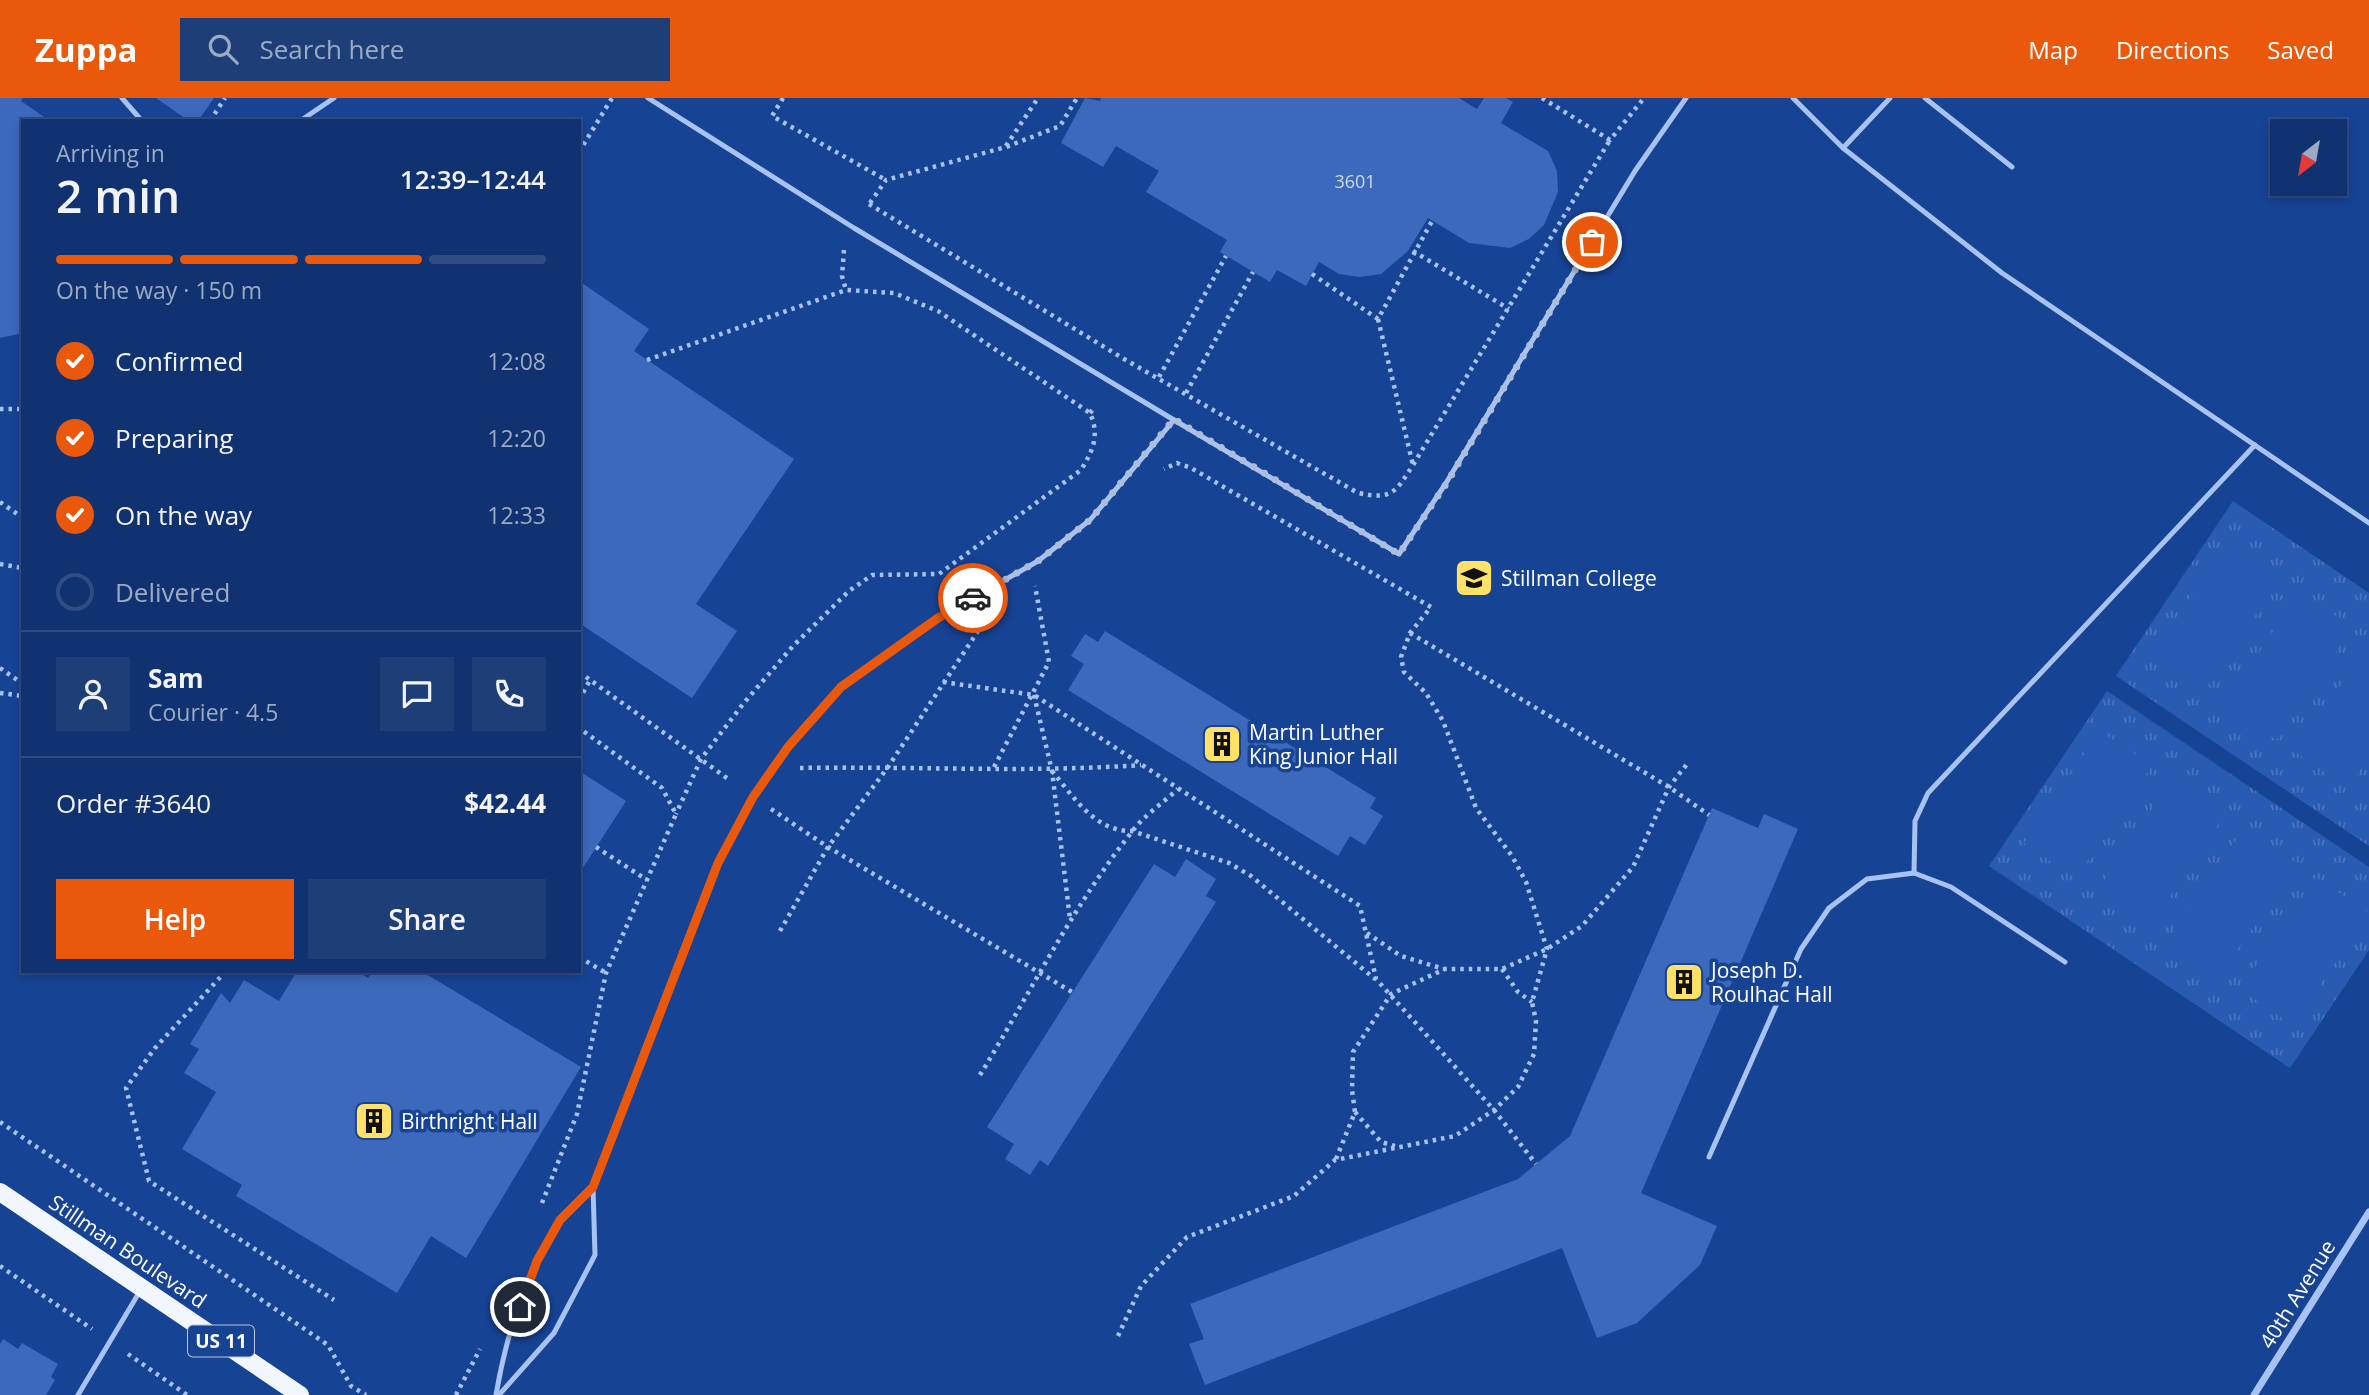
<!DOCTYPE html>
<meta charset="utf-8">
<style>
:root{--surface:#113270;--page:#1e3e78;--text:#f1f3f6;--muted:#9caac3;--line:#304d83;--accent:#ea580c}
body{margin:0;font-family:"Open Sans",sans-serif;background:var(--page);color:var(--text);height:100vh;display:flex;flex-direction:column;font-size:26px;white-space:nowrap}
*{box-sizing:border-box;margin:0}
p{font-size:23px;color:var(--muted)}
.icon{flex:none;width:38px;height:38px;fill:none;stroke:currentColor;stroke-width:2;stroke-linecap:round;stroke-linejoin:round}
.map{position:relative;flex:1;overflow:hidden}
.sheet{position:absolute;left:21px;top:21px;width:560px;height:854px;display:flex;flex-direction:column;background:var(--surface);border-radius:0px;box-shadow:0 4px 10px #0003,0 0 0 2px var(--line)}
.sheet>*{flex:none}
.needle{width:46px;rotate:211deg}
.controls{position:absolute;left:2270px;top:21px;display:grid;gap:14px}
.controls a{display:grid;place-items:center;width:77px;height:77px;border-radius:0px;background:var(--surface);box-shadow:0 4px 10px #0003,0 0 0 2px var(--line);font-size:35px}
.pin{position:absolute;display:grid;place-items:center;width:60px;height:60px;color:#fff;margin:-30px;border:4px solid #fff;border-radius:50%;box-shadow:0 2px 7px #0007}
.courier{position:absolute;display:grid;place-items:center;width:70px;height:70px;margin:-35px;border:5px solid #ea580c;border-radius:50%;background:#fff;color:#222;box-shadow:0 2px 9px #0007}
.head em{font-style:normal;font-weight:600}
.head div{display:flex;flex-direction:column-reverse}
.head{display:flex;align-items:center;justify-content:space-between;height:119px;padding:0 35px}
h1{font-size:46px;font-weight:600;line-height:52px}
.bar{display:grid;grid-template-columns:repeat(4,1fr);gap:10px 7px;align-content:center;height:84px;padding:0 35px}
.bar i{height:9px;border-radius:5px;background:var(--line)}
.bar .active{background:var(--accent)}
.bar p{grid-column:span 4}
.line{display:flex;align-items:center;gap:18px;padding:0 35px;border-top:2px solid var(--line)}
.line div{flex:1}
.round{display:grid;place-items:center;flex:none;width:74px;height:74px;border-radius:0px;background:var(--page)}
ol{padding:0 35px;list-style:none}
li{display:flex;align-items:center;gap:21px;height:77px}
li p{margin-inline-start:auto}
li .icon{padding:7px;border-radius:50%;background:var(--accent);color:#fff;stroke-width:4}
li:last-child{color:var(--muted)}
li i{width:38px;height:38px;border:4px solid var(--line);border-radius:50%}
.cta{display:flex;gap:14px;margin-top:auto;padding:14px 35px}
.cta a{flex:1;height:80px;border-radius:0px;background:var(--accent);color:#fff;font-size:28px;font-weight:600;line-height:80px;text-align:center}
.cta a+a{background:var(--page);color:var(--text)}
header{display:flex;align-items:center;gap:42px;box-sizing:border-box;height:98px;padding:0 35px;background:var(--accent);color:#fff}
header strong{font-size:33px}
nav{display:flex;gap:38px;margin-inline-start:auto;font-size:24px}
.search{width:490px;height:63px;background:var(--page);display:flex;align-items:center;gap:18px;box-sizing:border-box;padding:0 24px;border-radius:0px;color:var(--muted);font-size:26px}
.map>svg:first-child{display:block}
.grass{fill:url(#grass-tufts)}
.pitch{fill:#2a5bb3}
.building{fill:#3c69bb}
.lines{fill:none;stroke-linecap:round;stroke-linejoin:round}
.path{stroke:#a8c3f1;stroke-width:4.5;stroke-dasharray:3.5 5;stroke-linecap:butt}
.service{stroke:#a8c3f1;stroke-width:5}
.minor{stroke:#a8c3f1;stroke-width:7}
.primary{stroke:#f2f6ff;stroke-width:18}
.done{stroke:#aebdda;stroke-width:7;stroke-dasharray:0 12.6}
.route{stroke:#ea580c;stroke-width:9}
.labels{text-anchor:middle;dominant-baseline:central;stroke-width:7;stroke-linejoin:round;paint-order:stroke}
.number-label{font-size:18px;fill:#cedaee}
.shield{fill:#174395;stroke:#b9c7df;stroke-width:2}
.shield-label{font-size:19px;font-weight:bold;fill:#fff}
.poi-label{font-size:21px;fill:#fff;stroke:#174395;text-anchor:start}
.street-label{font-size:21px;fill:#fff;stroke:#174395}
</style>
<header>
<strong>Zuppa</strong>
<div class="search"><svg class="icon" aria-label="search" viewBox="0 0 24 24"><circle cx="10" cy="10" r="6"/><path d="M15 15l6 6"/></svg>Search here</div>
<nav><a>Map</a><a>Directions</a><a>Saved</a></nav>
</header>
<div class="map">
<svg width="2369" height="1297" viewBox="0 0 2369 1297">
<defs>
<pattern id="grass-tufts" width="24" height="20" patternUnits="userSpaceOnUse" patternTransform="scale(1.75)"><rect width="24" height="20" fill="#2a5bb3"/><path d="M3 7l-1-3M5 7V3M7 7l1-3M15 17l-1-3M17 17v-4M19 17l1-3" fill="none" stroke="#4a74be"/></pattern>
</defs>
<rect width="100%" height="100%" fill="#174395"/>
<g class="grass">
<path d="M2233,403L2369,495V748L2116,578Z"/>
<path d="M2107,593L2369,769V852L2290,970L1989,768Z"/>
</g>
<g class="pitch">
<path d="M2227,445L2280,481L2204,593L2151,557Z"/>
<path d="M2300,494L2353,529L2276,642L2224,606Z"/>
<path d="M2369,546V659L2348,690L2295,654Z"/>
<path d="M2100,633L2152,668L2076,780L2024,745Z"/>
<path d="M2172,681L2225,717L2149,829L2096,794Z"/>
<path d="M2244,730L2297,765L2220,877L2168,841Z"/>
<path d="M2316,779L2369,815L2292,927L2240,891Z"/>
</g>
<g class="building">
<path d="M0,0H23L21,3L50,23H23V235L0,240Z"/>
<path d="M156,0H214L198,23H189Z"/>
<path d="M1085,0L1100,3L1101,0H1459L1477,11L1484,0H1506L1513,4L1501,25L1548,53L1557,73L1558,94L1544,127L1529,141L1510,150L1469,145L1428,120L1408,153L1381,176L1359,179L1339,176L1319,164L1306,188L1277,172L1270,184L1220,154L1227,142L1146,94L1159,73L1116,48L1103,69L1061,45Z"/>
<path d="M579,183L649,231L634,253L794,361L696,506L737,533L692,600L579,525Z"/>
<path d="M1105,533L1376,700L1370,710L1383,718L1365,747L1350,738L1338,758L1068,592L1084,566L1071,558L1085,536L1098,544Z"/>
<path d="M579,673L626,703L579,776Z"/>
<path d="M1712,710L1758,730L1764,716L1798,731L1641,1095L1717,1128L1700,1167L1637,1225L1597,1240L1562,1150L1205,1287L1189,1246L1204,1241L1190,1206L1518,1081L1570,1038Z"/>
<path d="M1186,761L1216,781L1206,798L1216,804L1048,1068L1040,1062L1030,1077L1005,1061L1014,1046L987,1029L1154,766L1175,779Z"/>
<path d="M297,873H357L368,880L373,873H421L581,969L466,1160L431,1138L397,1195L236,1098L242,1087L182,1051L216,994L184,975L199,951L190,946L221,895L230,905L244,882L279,903Z"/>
<path d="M3,1241L18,1251L22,1245L58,1266L51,1279L55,1282L46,1297H0V1246Z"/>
</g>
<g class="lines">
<g class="path">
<path d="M783,0L772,18L886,82"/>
<path d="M1542,0L1610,42L1644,0"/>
<path d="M210,23L225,0"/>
<path d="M1006,48L1038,0"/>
<path d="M579,54L612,0"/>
<path d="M870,105L886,82L1006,49L1060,28L1077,0"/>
<path d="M869,106L1124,261L1358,395C1392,402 1395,395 1413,367L1610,42"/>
<path d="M844,152L842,178L846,192"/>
<path d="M1413,153L1509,211"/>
<path d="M1312,176L1378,221L1432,123"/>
<path d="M1378,221L1413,367"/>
<path d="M647,262L846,192L894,195L938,213L1090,315C1100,338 1093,352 1081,372L939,476L872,477L849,493L793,548L743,606L701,661L676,716"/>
<path d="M1159,279L1226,158"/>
<path d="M1186,295L1253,174"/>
<path d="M0,311H23"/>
<path d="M1090,315L1095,309"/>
<path d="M0,404L23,420"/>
<path d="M0,466L23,470"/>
<path d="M1410,535L1669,689L1709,717"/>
<path d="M0,570L23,586"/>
<path d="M579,574L731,683"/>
<path d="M943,584L1034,597L1360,808L1376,881L1494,1012L1536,1066"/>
<path d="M0,595L23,598"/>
<path d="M1034,597L1052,673L1070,821"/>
<path d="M579,602L590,582"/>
<path d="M994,669L1049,564L1035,488"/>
<path d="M800,670C914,668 1027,675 1141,667"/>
<path d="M1052,673C1073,698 1095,734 1132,733L1229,765L1251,778L1375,881"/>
<path d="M771,711L828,749L1072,894"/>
<path d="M596,749L647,782"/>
<path d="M780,833L828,749L888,669L988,518"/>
<path d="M1367,835L1401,858L1444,871"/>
<path d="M579,859L606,875"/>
<path d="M1502,871L1518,894L1532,904"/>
<path d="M226,873L155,950L126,990L149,1083L334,1202"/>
<path d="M980,977C1029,897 1073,808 1131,735C1143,718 1163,705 1178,691"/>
<path d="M1355,1014L1381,1044L1395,1048"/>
<path d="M0,1024L328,1247L351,1288L366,1297"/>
<path d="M1336,1061L1355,1014L1352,992L1353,954L1391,896L1445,871H1502L1547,851L1582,828L1633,769L1669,689L1687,666"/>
<path d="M542,1105L577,1016L606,875L676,716L662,690L579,630"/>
<path d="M0,1168L92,1231"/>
<path d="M1118,1238L1141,1188L1187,1139L1294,1098L1335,1062L1455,1038L1494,1012L1518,989L1534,956L1536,923L1532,904L1547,851L1526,784L1512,758L1476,710L1443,623L1426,595L1404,574L1401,559L1410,535L1431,509L1191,370L1177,365L1164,371"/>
<path d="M128,1256L187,1297"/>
<path d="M456,1297L480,1251"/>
</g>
<g class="service">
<path d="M122,0L142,23"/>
<path d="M648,0L854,130L1174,322"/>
<path d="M1793,0L1843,50L2002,175L2369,425"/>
<path d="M1925,0L2012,69"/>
<path d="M300,23L334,0"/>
<path d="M1843,50L1890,0"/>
<path d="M1914,775L1915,723L1928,695L2255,347"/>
<path d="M1709,1059L1801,851L1829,810L1867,781L1914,775L1951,789L2065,864"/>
<path d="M78,1297L140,1193"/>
<path d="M496,1297C506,1238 526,1175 559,1124C567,1111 582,1100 593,1089"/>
<path d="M499,1297L554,1235L595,1157L593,1089L682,854L718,765L753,700L788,649L841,588L938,520L1038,463L1090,422L1174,322L1399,456L1446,385L1635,73L1686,0"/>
</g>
<path class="minor" d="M2254,1297L2369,1114"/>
<path class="primary" d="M0,1094L300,1297"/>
</g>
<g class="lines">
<path class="done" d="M973,500L1038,463L1090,422L1174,321L1399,456L1446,386L1592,144"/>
<path class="route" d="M520,1209L537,1163L560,1122L593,1089L718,765L753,699L788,649L841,589L938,520L973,500"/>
</g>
<defs>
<g id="university-square" transform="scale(2.0125)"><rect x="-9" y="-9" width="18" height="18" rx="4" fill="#ffe168" stroke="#174395"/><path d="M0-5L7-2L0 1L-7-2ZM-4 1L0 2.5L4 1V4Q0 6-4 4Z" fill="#111"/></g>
<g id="building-square" transform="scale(2.0125)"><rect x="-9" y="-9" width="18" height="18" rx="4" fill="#ffe168" stroke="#174395"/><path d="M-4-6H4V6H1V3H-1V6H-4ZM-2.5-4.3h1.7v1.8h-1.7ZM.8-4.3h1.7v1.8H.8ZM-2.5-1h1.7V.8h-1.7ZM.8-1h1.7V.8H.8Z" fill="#111"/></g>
</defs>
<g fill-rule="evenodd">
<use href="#university-square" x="1474" y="480"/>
<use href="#building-square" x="1222" y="646"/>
<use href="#building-square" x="1684" y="884"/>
<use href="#building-square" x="374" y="1023"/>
</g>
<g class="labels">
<g class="number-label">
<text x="1355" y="83">3601</text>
</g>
<rect class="shield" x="188" y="1227.5" width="66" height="31" rx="5"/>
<g class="shield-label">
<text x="221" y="1243">US 11</text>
</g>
<g class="poi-label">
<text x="1501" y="480">Stillman College</text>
<text x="1249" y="634">Martin Luther<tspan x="1249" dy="24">King Junior Hall</tspan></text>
<text x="1711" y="872">Joseph D.<tspan x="1711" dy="24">Roulhac Hall</tspan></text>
<text x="401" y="1023">Birthright Hall</text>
</g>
<g class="street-label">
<text transform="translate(128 1153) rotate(34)">Stillman Boulevard</text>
<text transform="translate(2297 1196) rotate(-58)">40th Avenue</text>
</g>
</g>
</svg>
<div class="controls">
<a><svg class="needle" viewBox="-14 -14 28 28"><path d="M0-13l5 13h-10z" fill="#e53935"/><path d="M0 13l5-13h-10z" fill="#9caac3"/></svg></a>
</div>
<div class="pin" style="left:1592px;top:144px;background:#ea580c"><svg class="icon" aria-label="bag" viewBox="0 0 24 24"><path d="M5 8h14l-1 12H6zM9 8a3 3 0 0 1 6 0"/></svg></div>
<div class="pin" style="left:520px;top:1209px;background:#1f2937"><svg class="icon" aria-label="home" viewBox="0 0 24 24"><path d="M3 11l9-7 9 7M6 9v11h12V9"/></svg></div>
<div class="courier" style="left:973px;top:500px"><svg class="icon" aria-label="car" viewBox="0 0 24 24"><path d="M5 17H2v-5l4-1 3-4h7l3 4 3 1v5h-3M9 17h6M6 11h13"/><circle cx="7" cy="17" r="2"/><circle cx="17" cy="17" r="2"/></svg></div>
<section class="sheet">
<div class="head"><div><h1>2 min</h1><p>Arriving in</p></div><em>12:39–12:44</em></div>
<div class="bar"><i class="active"></i><i class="active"></i><i class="active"></i><i></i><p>On the way · 150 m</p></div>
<ol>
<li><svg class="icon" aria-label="check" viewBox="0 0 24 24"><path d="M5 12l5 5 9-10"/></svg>Confirmed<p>12:08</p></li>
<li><svg class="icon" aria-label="check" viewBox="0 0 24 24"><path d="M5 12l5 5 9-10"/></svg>Preparing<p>12:20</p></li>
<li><svg class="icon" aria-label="check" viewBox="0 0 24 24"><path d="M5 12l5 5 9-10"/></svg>On the way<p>12:33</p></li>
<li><i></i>Delivered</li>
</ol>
<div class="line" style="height:126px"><a class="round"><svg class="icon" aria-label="person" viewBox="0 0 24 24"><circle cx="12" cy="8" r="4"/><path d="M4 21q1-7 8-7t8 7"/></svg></a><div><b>Sam</b><p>Courier · 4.5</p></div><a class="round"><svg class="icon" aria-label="chat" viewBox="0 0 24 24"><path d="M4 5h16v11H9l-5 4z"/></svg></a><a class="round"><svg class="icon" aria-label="phone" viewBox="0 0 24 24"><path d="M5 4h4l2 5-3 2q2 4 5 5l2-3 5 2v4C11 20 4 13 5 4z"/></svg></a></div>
<div class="line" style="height:91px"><div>Order #3640</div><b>$42.44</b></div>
<div class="cta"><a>Help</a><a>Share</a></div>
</section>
</div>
